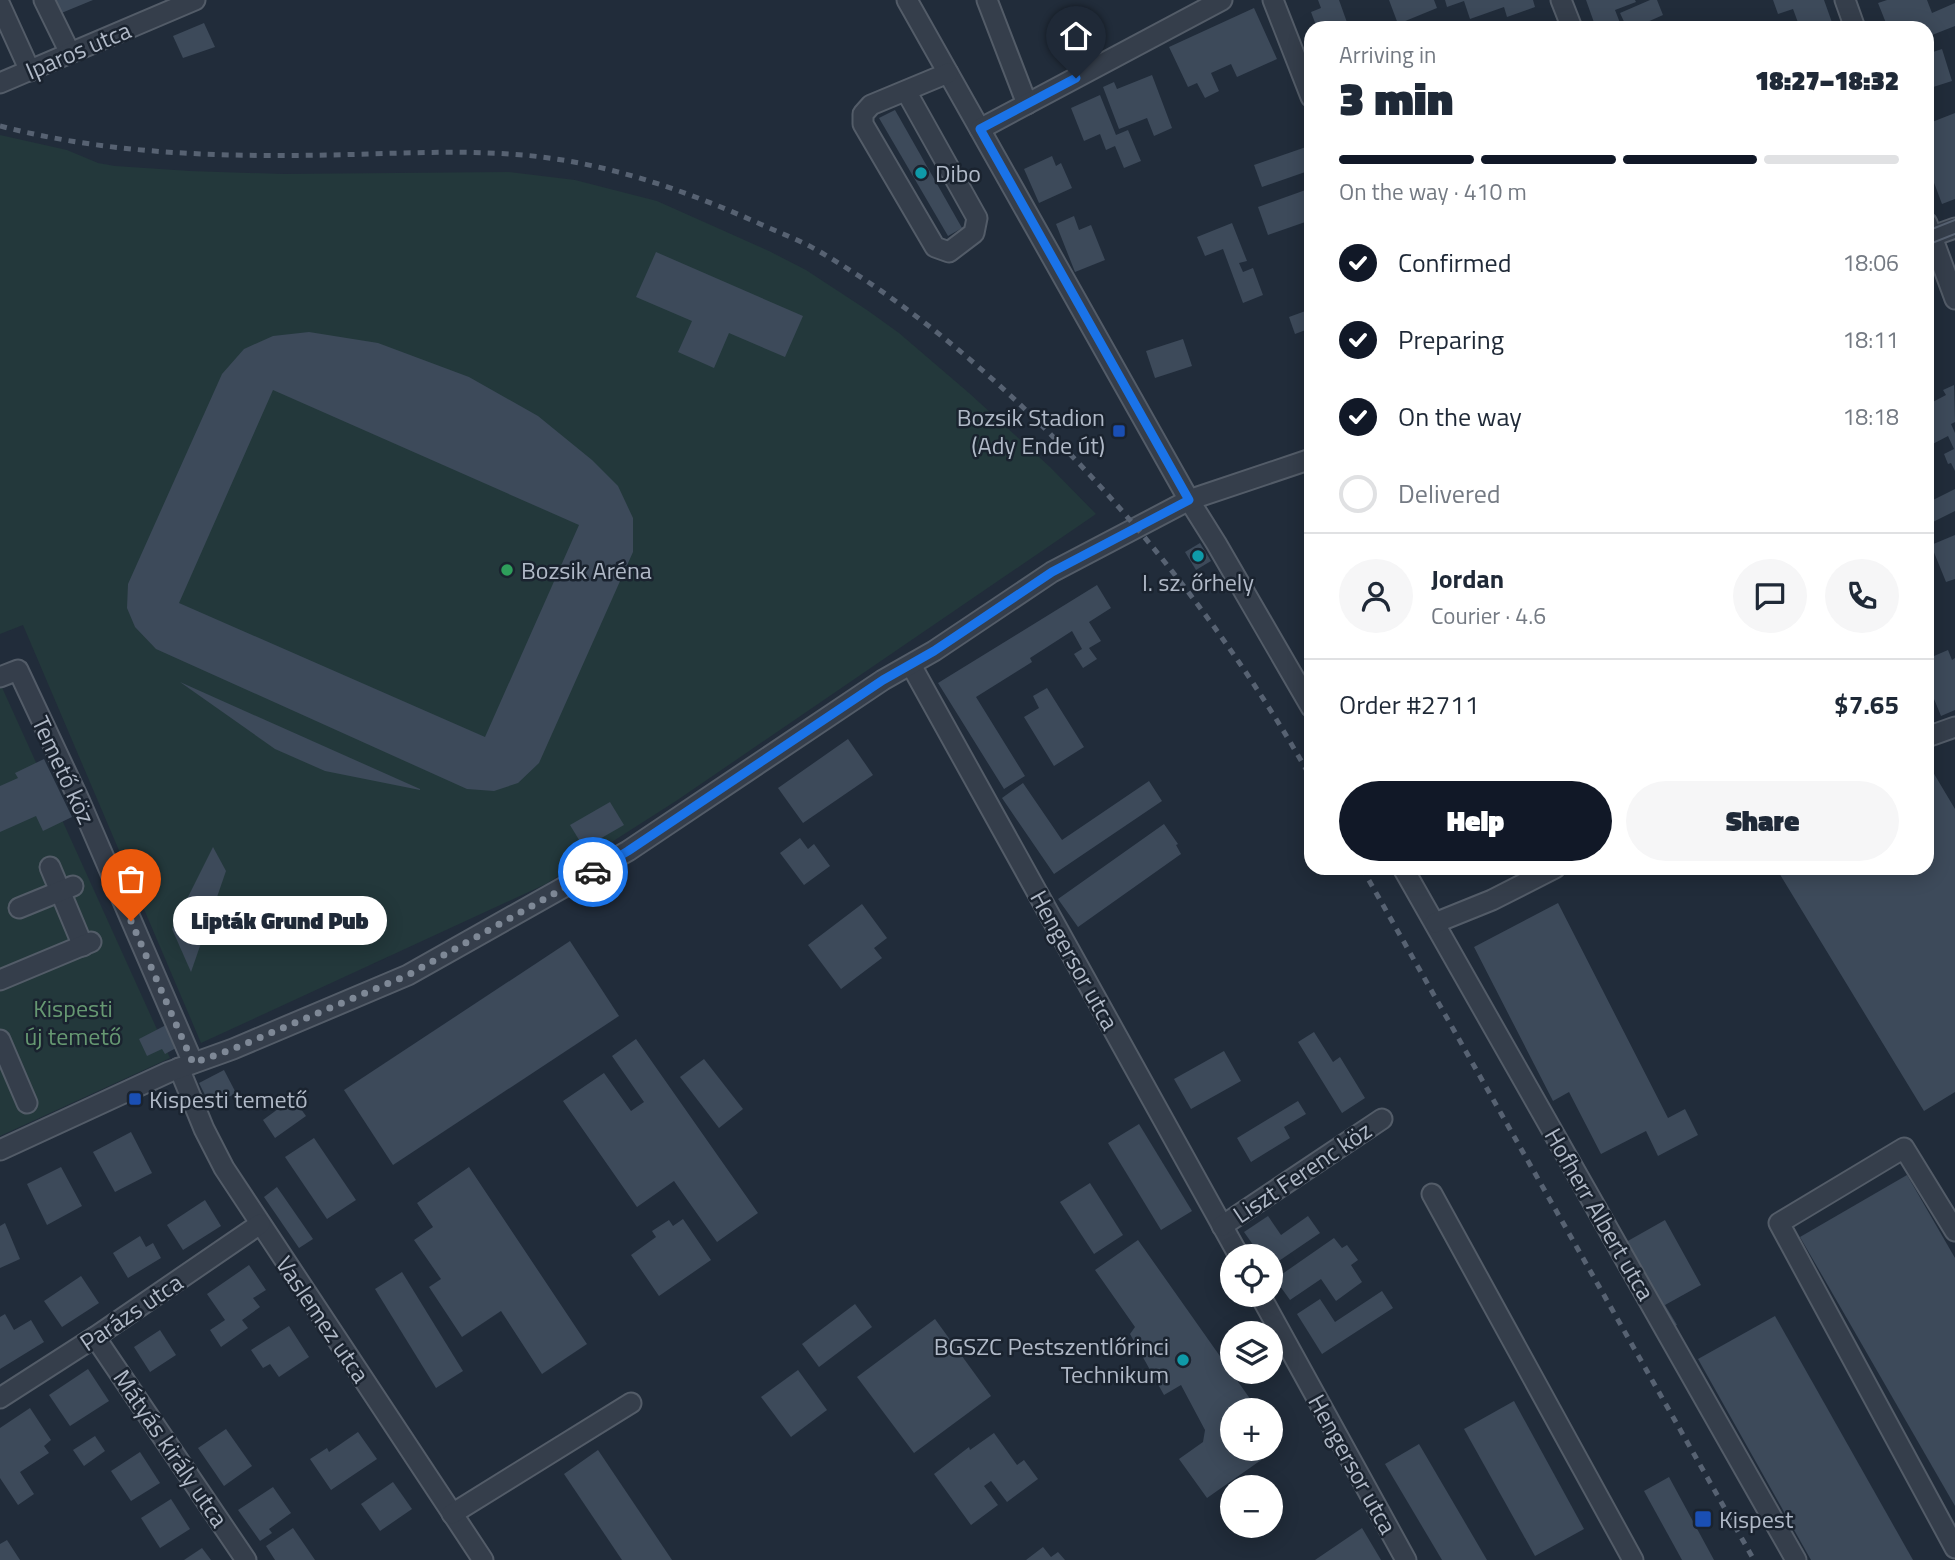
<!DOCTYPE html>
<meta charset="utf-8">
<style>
:root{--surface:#fff;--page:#f6f6f7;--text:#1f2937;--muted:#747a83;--line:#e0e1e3;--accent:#111827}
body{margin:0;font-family:"Titillium Web",sans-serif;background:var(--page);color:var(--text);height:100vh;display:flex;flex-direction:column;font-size:26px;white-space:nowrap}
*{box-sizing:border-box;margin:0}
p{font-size:23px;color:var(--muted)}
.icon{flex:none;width:38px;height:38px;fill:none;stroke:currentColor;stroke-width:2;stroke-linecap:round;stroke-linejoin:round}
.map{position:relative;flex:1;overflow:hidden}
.side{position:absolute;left:1304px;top:21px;width:630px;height:854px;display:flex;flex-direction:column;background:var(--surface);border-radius:21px;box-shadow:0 4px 18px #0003}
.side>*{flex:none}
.tools{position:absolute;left:1220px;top:1244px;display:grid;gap:14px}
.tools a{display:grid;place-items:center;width:63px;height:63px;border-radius:50%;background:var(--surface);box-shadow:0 4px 18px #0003;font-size:35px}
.pin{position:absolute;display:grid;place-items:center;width:60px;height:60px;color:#fff;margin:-72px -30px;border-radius:50% 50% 50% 0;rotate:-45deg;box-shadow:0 0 7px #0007}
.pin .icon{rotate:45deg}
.courier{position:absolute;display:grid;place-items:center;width:70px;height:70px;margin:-35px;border:5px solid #1a73e8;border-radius:50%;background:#fff;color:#222;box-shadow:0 2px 9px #0007}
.bubble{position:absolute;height:49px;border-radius:24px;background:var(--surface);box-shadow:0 4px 18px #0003;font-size:23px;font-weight:800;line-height:49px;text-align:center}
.headline em{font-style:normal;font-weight:800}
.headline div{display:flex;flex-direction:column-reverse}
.headline{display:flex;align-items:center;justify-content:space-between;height:119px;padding:0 35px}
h1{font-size:46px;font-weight:800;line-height:52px}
.bar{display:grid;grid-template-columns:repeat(4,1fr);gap:10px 7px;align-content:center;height:84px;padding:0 35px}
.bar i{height:9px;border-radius:5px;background:var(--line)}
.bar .on{background:var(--accent)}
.bar p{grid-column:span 4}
.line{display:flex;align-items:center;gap:18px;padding:0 35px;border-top:2px solid var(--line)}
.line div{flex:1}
.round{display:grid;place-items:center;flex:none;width:74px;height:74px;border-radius:37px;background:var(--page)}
ol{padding:0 35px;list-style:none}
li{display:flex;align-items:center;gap:21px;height:77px}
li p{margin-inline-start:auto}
li .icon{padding:7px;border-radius:50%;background:var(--accent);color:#fff;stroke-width:4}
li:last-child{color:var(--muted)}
li i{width:38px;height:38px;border:4px solid var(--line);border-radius:50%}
.action{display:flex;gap:14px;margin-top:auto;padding:14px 35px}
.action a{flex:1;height:80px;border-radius:42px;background:var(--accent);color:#fff;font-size:28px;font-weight:800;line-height:80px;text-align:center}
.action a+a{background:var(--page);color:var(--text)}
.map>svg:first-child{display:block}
.green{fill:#23383b}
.building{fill:#3d4a5a;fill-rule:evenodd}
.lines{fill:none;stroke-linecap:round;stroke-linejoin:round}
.minor-casing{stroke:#535c68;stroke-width:23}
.minor{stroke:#353e4b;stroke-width:19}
.tram{stroke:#576272;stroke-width:2}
.rail{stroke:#576272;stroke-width:5;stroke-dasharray:7 7;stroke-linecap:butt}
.done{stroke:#7e8896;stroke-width:7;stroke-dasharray:0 12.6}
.route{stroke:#1a73e8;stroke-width:9}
.culture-dot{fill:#0f9aa8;stroke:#1a232f;stroke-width:2.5}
.transit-dot{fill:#1a4fb4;stroke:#1a232f;stroke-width:2.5}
.leisure-dot{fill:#2e9e5b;stroke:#1a232f;stroke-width:2.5}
.labels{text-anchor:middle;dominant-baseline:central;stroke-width:5;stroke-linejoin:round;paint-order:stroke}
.street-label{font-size:24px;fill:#b0b9c7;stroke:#1a232f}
.poi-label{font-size:24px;fill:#b0b9c7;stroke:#1a232f;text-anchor:start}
.park-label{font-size:24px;fill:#669872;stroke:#1a232f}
</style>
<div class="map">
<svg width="1955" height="1560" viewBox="0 0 1955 1560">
<rect width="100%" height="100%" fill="#212c3a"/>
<g class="green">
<path d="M0,135L67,150L98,163L115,166L190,171L282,174L509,172L575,180L657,201L769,251L806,270L867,310L899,333L969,393L1050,467L1096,514L676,801L546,884L201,1043L23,625L0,634Z"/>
<path d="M0,683L170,1058L0,1136Z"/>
</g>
<g class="building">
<path d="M53,0H93L59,14Z"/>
<path d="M1318,0H1339L1349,28H1317L1311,12L1321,8Z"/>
<path d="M1389,0H1434L1437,8L1398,24Z"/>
<path d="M1445,0H1533L1535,7L1507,17L1504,7L1470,19L1464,1L1447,7Z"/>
<path d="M1586,0H1635L1636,2L1615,10L1622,28H1596Z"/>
<path d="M1650,0H1657L1663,15L1645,23L1647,28H1627L1620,13Z"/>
<path d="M1773,0H1824L1834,28H1800L1793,9L1778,14Z"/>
<path d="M1887,0H1927L1932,13L1955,3V26L1927,37V28H1888L1878,3Z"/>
<path d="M1254,8L1277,59L1237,77L1231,64L1211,73L1219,91L1205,98L1197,83L1188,87L1169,47Z"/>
<path d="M204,23L215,47L183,58L173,36Z"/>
<path d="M1942,49L1952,81L1927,89V54Z"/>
<path d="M1152,75L1172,128L1154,136L1147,118L1119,129L1103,87L1114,82L1117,89Z"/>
<path d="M1100,95L1116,135L1128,130L1141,161L1124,168L1115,146L1106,150L1100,134L1084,141L1071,108Z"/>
<path d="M895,110L962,228L948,236L879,118Z"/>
<path d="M1955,113V199L1942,204L1927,164V124Z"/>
<path d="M1306,147L1311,159V170L1262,187L1254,165Z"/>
<path d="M1052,156L1056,166L1061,163L1072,188L1039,203L1024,169Z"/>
<path d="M1311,188V220L1268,235L1258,207Z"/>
<path d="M1074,216L1079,230L1091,225L1105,260L1075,272L1056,224Z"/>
<path d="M1232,223L1247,261L1239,263L1243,272L1253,268L1263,295L1243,303L1223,249L1205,256L1197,237Z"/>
<path d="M656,252L803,316L785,357L729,333L714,368L678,352L692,321L636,297Z"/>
<path d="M1311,309V328L1295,334L1289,317Z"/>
<path d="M309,332L378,343L469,377L538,416L592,460L618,486L633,518V552L539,763L518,783L494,791L467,789L156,649L135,627L127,608L128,584L222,374L244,349L273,336ZM273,390L579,525L485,737L179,603Z"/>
<path d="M1183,339L1192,366L1155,378L1146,351Z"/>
<path d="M1954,385L1955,422L1951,424L1955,433V471L1951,463L1948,464L1944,454L1954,449L1948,436L1927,447V405L1946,395L1943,390Z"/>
<path d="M1955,489V511L1931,523L1927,515V503Z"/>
<path d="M1955,535V579L1946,582L1931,545Z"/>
<path d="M1200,543L1211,561L1196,570L1185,552Z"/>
<path d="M1097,585L1111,608L1089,622L1101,641L1089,648L1097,659L1083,668L1074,654L1082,649L1072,631L1030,658L1032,662L976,697L1025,776L1004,789L938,683Z"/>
<path d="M1948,650L1952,660L1955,658V710L1941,716L1927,682V659Z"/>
<path d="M180,682L420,789V790L325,771L275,749Z"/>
<path d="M1047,688L1084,747L1054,766L1024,717L1039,708L1033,696Z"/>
<path d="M848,739L873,775L803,823L778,788Z"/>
<path d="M44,759L72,817L43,831L36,816L0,832V786L18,778L15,773Z"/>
<path d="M1927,762L1955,809V1092L1924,1111L1776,868H1927Z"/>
<path d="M1149,781L1162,801L1054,874L1002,798L1023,783L1062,840Z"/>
<path d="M610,802L624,825L584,848L570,825Z"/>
<path d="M1164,824L1178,844L1176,845L1181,854L1078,927L1058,899Z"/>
<path d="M800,838L808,849L814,844L830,866L804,885L780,853Z"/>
<path d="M213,847L226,871L191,972L172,929Z"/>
<path d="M1558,903L1668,1118L1685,1109L1698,1135L1658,1156L1646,1131L1601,1154L1569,1092L1553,1101L1474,947Z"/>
<path d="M862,904L887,938L874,948L882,958L841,989L808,945Z"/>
<path d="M570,941L619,1016L393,1165L344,1090Z"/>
<path d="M166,1025L176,1048L165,1054L162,1049L147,1056L139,1039Z"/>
<path d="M1314,1032L1333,1062L1340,1057L1365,1098L1342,1113L1298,1042Z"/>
<path d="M636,1039L758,1213L717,1242L674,1181L637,1207L563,1101L604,1073L631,1111L644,1102L612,1056Z"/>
<path d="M1224,1051L1241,1081L1191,1109L1174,1079Z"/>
<path d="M704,1059L743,1109L719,1128L680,1077Z"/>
<path d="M224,1070L236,1093L211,1107L199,1083Z"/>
<path d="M293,1098L306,1116L275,1138L263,1120Z"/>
<path d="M1298,1101L1306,1114L1284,1127L1290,1138L1251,1162L1237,1138Z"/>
<path d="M1139,1124L1192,1211L1161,1230L1108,1143Z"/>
<path d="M131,1132L152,1173L115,1192L93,1152Z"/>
<path d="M314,1138L356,1200L327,1219L285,1157Z"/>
<path d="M61,1167L82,1206L47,1225L27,1184Z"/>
<path d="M469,1167L587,1344L542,1374L501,1311L462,1337L429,1287L441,1279L414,1240L433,1227L417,1203Z"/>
<path d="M1907,1175L1955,1258V1506L1800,1237Z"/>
<path d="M1090,1183L1123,1235L1094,1254L1060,1202Z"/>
<path d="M277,1187L313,1239L299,1248L264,1197Z"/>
<path d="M205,1200L221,1226L183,1250L167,1225Z"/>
<path d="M1268,1216L1281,1235L1308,1216L1320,1233L1270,1267V1256H1261L1244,1232Z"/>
<path d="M683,1219L711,1260L659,1296L631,1255L656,1237L652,1231L669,1220L673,1226Z"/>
<path d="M1665,1220L1701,1285L1665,1305L1677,1325L1671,1328L1626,1242Z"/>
<path d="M5,1223L20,1259L0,1268V1226Z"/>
<path d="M140,1236L146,1247L153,1243L161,1258L128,1278L113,1253Z"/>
<path d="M1334,1238L1342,1248L1347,1245L1358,1260L1351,1265L1362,1282L1336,1301L1321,1279L1290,1300L1275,1279Z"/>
<path d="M1138,1240L1258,1410H1232V1449H1258L1264,1458L1207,1498L1179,1459L1203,1442L1205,1430L1181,1385L1164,1395L1130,1334L1135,1327L1095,1270Z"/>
<path d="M249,1265L266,1290L253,1298L260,1307L242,1320L248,1328L221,1347L210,1330L225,1320L207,1294Z"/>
<path d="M402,1272L463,1371L436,1388L375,1289Z"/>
<path d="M81,1276L99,1303L62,1327L44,1301Z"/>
<path d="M1382,1291L1393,1308L1322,1354L1297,1314L1320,1299L1335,1322Z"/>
<path d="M855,1304L872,1327L819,1367L802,1344Z"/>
<path d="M5,1314L14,1330L31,1320L44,1342L0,1369V1317Z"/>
<path d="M1775,1316L1913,1560H1811L1698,1359Z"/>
<path d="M935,1319L991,1396L914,1453L857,1377Z"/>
<path d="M289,1326L309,1357L279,1377L270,1364L263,1368L251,1350Z"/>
<path d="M160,1330L176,1355L150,1372L134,1347Z"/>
<path d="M88,1369L109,1401L70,1426L49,1395Z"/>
<path d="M798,1370L827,1410L791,1437L761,1397Z"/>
<path d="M1514,1401L1584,1529L1535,1556L1464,1429Z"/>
<path d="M30,1408L51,1440L44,1446L49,1453L20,1472L34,1494L18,1505L0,1478V1428Z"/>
<path d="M226,1429L252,1466L224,1486L198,1448Z"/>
<path d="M358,1432L377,1459L331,1490L310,1459L327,1448L329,1452Z"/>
<path d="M994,1433L1017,1465L1024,1460L1038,1479L1007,1502L991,1481L984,1486L998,1505L971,1525L934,1474L969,1447L970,1450Z"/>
<path d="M95,1436L105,1451L84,1466L73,1450Z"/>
<path d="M1419,1444L1487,1560H1442L1385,1464Z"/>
<path d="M598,1450L672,1560H622L564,1474Z"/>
<path d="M140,1452L160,1483L131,1501L111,1471Z"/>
<path d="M1669,1477L1714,1560H1682L1644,1491Z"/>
<path d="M393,1482L412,1509L380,1531L361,1504Z"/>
<path d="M273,1487L291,1513L269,1529L272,1533L260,1541L238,1510Z"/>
<path d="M171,1499L190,1529L160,1548L141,1518Z"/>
<path d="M293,1528L315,1560H275L266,1546Z"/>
<path d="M1362,1528L1381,1560H1315Z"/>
<path d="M7,1540L20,1560H0V1544Z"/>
<path d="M1043,1547L1051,1557L1058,1552L1065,1560H1026Z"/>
<path d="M202,1548L211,1560H184Z"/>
</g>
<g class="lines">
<g class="minor-casing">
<g id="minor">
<path d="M44,0L70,53"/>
<path d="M907,0L1189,500L1216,543L1311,707"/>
<path d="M987,0L1027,104"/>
<path d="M1273,0L1311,97"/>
<path d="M1561,0L1572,28"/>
<path d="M1845,0L1855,28"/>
<path d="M0,5L30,71"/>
<path d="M0,83L195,0"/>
<path d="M906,91L977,218L974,233L949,252L935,247L863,124V114L871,105L948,73"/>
<path d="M980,129L1222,0"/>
<path d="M1927,223L1955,299"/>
<path d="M1927,238L1955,228"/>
<path d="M911,665L1239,1256"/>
<path d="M0,677L18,670L80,802L193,1063"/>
<path d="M1927,737L1955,727"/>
<path d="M50,867L83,946"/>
<path d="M1403,868L1796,1560"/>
<path d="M19,908L73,886"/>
<path d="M1435,923L1492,900L1555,868"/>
<path d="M0,980L91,942"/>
<path d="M0,1040L27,1103"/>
<path d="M179,1068L204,1129L224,1168L483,1560"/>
<path d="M0,1150L169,1072L233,1049L408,975L628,851L883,680L934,651L1052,572L1189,500L1311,459"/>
<path d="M1432,1194L1633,1560"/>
<path d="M1222,1226L1382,1119"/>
<path d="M1955,1231L1904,1148L1779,1223L1955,1548"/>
<path d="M1260,1295L1406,1560"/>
<path d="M95,1337L246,1560"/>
<path d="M0,1398L95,1337L260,1224"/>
<path d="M452,1514L631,1403"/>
</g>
</g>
<use href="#minor" class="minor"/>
<g class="tram">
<path d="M1927,231L1955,220"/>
<path d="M1927,245L1955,234"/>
</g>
<g class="rail">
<path d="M0,126C107,154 219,157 328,155C388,154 449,150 509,154C596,159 680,188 758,223C780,233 802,241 822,253C1019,369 1200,580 1311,778"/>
<path d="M1362,868L1754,1560"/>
</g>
</g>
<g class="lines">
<path class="done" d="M131,921L193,1063L233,1049L408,975L593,872"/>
<path class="route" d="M593,872L628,851L883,680L934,651L1052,572L1189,500L980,129L1076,78"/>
</g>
<g class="culture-dot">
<circle cx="921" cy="173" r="7"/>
<circle cx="1198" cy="556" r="7"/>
<circle cx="1183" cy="1360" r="7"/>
</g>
<g class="transit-dot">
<rect x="1112" y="424" width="14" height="14" rx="3.5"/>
<rect x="128" y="1092" width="14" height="14" rx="3.5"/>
<rect x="1694" y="1510" width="18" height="18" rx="3.5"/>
</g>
<circle class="leisure-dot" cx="507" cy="570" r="7"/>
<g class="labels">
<g class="street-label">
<text transform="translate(78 50) rotate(-23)">Iparos utca</text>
<text transform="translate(64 770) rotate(65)">Temető köz</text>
<text transform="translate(1075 960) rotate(61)">Hengersor utca</text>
<text transform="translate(1302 1172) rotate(-34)">Liszt Ferenc köz</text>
<text transform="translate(1600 1214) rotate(60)">Hofherr Albert utca</text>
<text transform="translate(131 1312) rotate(-34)">Parázs utca</text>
<text transform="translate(323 1319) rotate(56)">Vaslemez utca</text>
<text transform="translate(171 1448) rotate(56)">Mátyás király utca</text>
<text transform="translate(1353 1464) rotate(61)">Hengersor utca</text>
</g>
<g class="poi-label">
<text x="935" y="173">Dibo</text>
<text x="1105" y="417" text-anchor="end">Bozsik Stadion<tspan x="1105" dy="28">(Ady Ende út)</tspan></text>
<text x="521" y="570">Bozsik Aréna</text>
<text x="1198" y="582" text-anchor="middle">I. sz. őrhely</text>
<text x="149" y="1099">Kispesti temető</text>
<text x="1169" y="1346" text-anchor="end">BGSZC Pestszentlőrinci<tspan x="1169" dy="28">Technikum</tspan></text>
<text x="1719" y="1519">Kispest</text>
</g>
<g class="park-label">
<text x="73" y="1008">Kispesti<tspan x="73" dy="28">új temető</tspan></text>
</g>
</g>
</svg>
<div class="tools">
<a><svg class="icon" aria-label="locate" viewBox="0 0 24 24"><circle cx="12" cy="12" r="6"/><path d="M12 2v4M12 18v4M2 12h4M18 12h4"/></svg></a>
<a><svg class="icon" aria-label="layers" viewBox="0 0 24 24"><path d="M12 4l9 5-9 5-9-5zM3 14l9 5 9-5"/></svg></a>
<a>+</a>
<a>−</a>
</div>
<div class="pin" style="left:131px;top:921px;background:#ea580c"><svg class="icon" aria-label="bag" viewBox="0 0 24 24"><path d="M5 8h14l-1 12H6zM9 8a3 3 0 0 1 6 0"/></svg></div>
<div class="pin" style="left:1076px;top:78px;background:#1f2937"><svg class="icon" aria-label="home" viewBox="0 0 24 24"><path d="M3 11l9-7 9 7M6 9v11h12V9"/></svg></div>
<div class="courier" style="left:593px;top:872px"><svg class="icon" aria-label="car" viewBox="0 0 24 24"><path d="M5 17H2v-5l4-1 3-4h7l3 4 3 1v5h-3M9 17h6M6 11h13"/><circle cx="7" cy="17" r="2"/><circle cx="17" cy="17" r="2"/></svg></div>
<div class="bubble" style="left:173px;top:896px;width:214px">Lipták Grund Pub</div>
<section class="side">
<div class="headline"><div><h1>3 min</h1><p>Arriving in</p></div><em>18:27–18:32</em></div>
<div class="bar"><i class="on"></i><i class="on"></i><i class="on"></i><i></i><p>On the way · 410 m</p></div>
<ol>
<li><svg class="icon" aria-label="check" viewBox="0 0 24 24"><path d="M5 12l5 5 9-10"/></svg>Confirmed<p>18:06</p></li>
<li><svg class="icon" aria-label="check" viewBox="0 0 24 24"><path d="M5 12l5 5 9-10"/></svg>Preparing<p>18:11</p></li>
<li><svg class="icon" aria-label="check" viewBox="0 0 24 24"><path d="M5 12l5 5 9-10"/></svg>On the way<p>18:18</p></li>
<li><i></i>Delivered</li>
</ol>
<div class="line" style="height:126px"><a class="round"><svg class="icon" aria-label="person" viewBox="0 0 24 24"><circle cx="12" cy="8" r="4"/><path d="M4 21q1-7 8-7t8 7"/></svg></a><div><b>Jordan</b><p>Courier · 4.6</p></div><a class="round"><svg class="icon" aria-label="chat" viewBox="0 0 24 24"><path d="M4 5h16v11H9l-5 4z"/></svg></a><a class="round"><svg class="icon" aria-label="phone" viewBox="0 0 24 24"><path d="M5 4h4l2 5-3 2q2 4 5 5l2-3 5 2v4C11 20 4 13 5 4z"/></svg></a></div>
<div class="line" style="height:91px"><div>Order #2711</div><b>$7.65</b></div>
<div class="action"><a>Help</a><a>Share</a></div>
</section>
</div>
